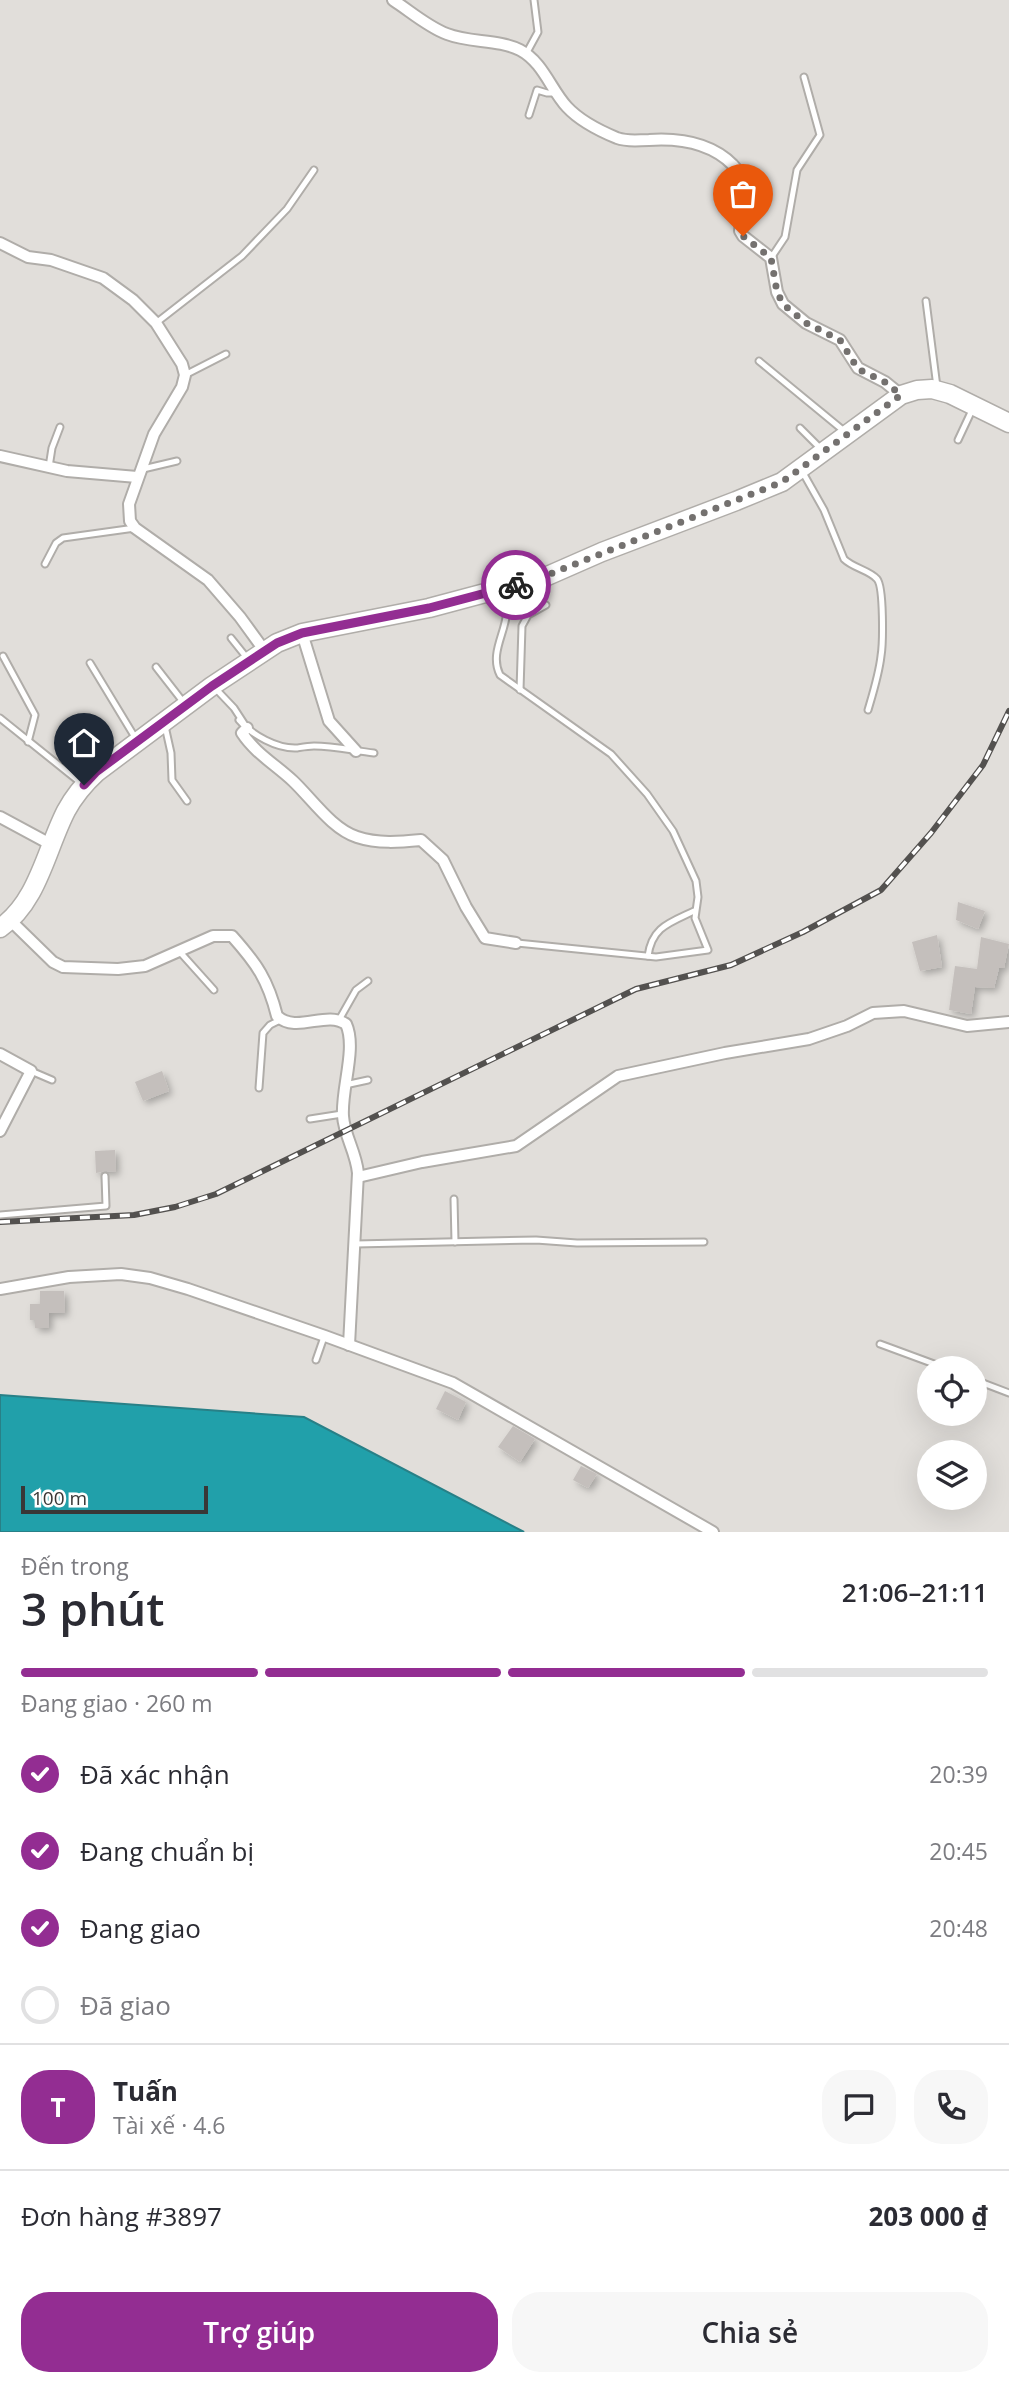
<!DOCTYPE html>
<html lang="vi">
<meta charset="utf-8">
<style>
:root{--surface:#fff;--page:#f7f7f7;--text:#2b2b33;--muted:#7c7c81;--line:#e1e1e2;--accent:#932d92}
body{margin:0;font-family:"Open Sans",sans-serif;background:var(--page);color:var(--text);height:100vh;display:flex;flex-direction:column;font-size:26px;white-space:nowrap}
*{box-sizing:border-box;margin:0}
p{font-size:23px;color:var(--muted)}
.icon{flex:none;width:38px;height:38px;fill:none;stroke:currentColor;stroke-width:2;stroke-linecap:round;stroke-linejoin:round}
.map{position:relative;height:1532px;overflow:hidden}
.panel{display:flex;flex-direction:column;background:var(--surface);flex:1}
.panel>*{flex:none}
.fabs{position:absolute;left:917px;top:1356px;display:grid;gap:14px}
.fabs a{display:grid;place-items:center;width:70px;height:70px;border-radius:50%;background:var(--surface);box-shadow:0 7px 28px #0002;font-size:35px}
.scale{position:absolute;left:21px;bottom:18px;width:187px;box-sizing:border-box;padding-left:7px;border:4px solid #393736;border-top:0;font-size:19px;line-height:24px;white-space:nowrap;color:#393736;-webkit-text-stroke:5px #fff;paint-order:stroke}
.pin{position:absolute;display:grid;place-items:center;width:60px;height:60px;color:#fff;margin:-72px -30px;border-radius:50% 50% 50% 0;rotate:-45deg;box-shadow:0 0 7px #0007}
.pin .icon{rotate:45deg}
.courier{position:absolute;display:grid;place-items:center;width:70px;height:70px;margin:-35px;border:5px solid #932d92;border-radius:50%;background:#fff;color:#222;box-shadow:0 2px 9px #0007}
.head em{font-style:normal;font-weight:600}
.head div{display:flex;flex-direction:column-reverse}
.head{display:flex;align-items:center;justify-content:space-between;height:119px;padding:0 21px}
h1{font-size:46px;font-weight:600;line-height:52px}
.bar{display:grid;grid-template-columns:repeat(4,1fr);gap:10px 7px;align-content:center;height:84px;padding:0 21px}
.bar i{height:9px;border-radius:5px;background:var(--line)}
.bar .current{background:var(--accent)}
.bar p{grid-column:span 4}
.line{display:flex;align-items:center;gap:18px;padding:0 21px;border-top:2px solid var(--line)}
.line div{flex:1}
.round{display:grid;place-items:center;flex:none;width:74px;height:74px;border-radius:28px;background:var(--page)}
ol{padding:0 21px;list-style:none}
li{display:flex;align-items:center;gap:21px;height:77px}
li p{margin-inline-start:auto}
li .icon{padding:7px;border-radius:50%;background:var(--accent);color:#fff;stroke-width:4}
li:last-child{color:var(--muted)}
li i{width:38px;height:38px;border:4px solid var(--line);border-radius:50%}
.action{display:flex;gap:14px;margin-top:auto;padding:14px 21px}
.action a{flex:1;height:80px;border-radius:28px;background:var(--accent);color:#fff;font-size:28px;font-weight:600;line-height:80px;text-align:center}
.action a+a{background:var(--page);color:var(--text)}
.map>svg:first-child{display:block}
.water{fill:#21a0aa;stroke:#288087;stroke-width:2}
.building{fill:#c4bfbc;filter:url(#shadow)}
.lines{fill:none;stroke-linecap:round;stroke-linejoin:round}
.lane-casing{stroke:#b0ada9;stroke-width:9}
.street-casing{stroke:#b0ada9;stroke-width:14}
.primary-casing{stroke:#b0ada9;stroke-width:21}
.lane{stroke:#fff;stroke-width:5}
.street{stroke:#fff;stroke-width:10}
.primary{stroke:#fff;stroke-width:18}
.rail-casing{stroke:#53514f;stroke-width:6}
.rail{stroke:#fff;stroke-width:3.5;stroke-dasharray:10;stroke-linecap:butt}
.done{stroke:#74716f;stroke-width:7;stroke-dasharray:0 12.6}
.route{stroke:#932d92;stroke-width:9}
</style>
<div class="map">
<svg width="1009" height="1532" viewBox="0 0 1009 1532">
<defs>
<filter id="shadow"><feDropShadow dx="3.5" dy="3.5" stdDeviation="3.5" flood-color="#0004"/></filter>
</defs>
<rect width="100%" height="100%" fill="#e1deda"/>
<path class="water" d="M0,1395L304,1417L524,1532H0Z"/>
<g class="building">
<path d="M958,902L985,911L978,929L956,920Z"/>
<path d="M937,935L942,967L920,971L912,942Z"/>
<path d="M981,937L1009,944L1004,968H999L994,988L975,987L971,1014L949,1010L955,966L977,969Z"/>
<path d="M162,1071L169,1091L143,1101L135,1082Z"/>
<path d="M115,1150L116,1172L106,1171L96,1173L95,1151Z"/>
<path d="M40,1291H64L65,1313H49V1328H35V1320H30V1304H40Z"/>
<path d="M445,1391L466,1402L458,1420L436,1409Z"/>
<path d="M513,1426L535,1439L520,1462L498,1447Z"/>
<path d="M581,1466L597,1474L588,1488L573,1480Z"/>
</g>
<g class="lines">
<g class="lane-casing">
<g id="lane">
<path d="M526,54L538,32L534,0"/>
<path d="M529,115L537,90L547,93H554"/>
<path d="M771,258L785,237L797,170L820,135L804,77"/>
<path d="M926,301L937,387"/>
<path d="M156,323L242,256L287,209L314,170"/>
<path d="M759,361L844,431"/>
<path d="M185,375L226,354"/>
<path d="M800,428L820,448"/>
<path d="M958,440L973,408"/>
<path d="M49,467L52,448L60,427"/>
<path d="M143,469L177,461"/>
<path d="M802,471L824,510L844,559C853,568 869,570 877,579C884,587 883,644 881,656C879,674 873,693 868,710"/>
<path d="M45,564L56,543L63,538L135,528"/>
<path d="M502,593C518,621 486,647 500,675L611,754L647,794L673,831L696,881L698,897L695,918L708,950L656,957L517,943"/>
<path d="M231,638L247,658"/>
<path d="M3,656L35,715L28,742"/>
<path d="M90,663L136,739"/>
<path d="M156,667L184,703"/>
<path d="M215,688L234,708L247,728L239,720C252,735 277,749 297,748C303,747 308,746 314,746C334,746 355,751 374,753"/>
<path d="M520,690L522,626L528,615L546,605"/>
<path d="M0,718L81,783"/>
<path d="M165,726L171,753L172,780L187,801"/>
<path d="M179,951L214,990"/>
<path d="M648,956C652,927 669,923 694,911"/>
<path d="M339,1020L356,990L368,981"/>
<path d="M31,1071L52,1080"/>
<path d="M345,1085L368,1080"/>
<path d="M259,1088L263,1033L270,1025L280,1020"/>
<path d="M310,1119L342,1114"/>
<path d="M454,1199L455,1242"/>
<path d="M0,1215L106,1206L105,1176"/>
<path d="M356,1244L536,1240L577,1243L704,1242"/>
<path d="M880,1344L945,1368"/>
<path d="M316,1360L324,1337"/>
<path d="M975,1380L1009,1393"/>
</g>
</g>
<g class="street-casing">
<g id="street">
<path d="M393,0C410,11 428,27 447,34C470,43 498,39 520,50C543,62 551,90 567,107C580,121 600,131 617,138C628,142 638,140 649,140C679,138 711,143 733,165C750,181 742,211 740,231L743,236L771,258L777,292L783,304L806,323L840,340L858,368L885,382L901,395"/>
<path d="M0,243L28,257L51,260L103,278L133,300L156,323L182,364L185,375L182,387L154,434L129,504L130,521L135,528L208,580L240,617L264,650"/>
<path d="M0,456L67,471L137,477"/>
<path d="M302,633L329,721L356,751"/>
<path d="M247,728L242,733C255,753 276,765 293,781C312,799 332,829 357,837C378,844 400,842 421,840L443,860L466,907L485,938L516,943"/>
<path d="M0,817L52,845"/>
<path d="M11,921L53,962L63,967L118,969L145,966L213,936H232C257,964 268,980 277,1016C297,1034 326,1010 346,1024C357,1048 341,1089 343,1116C344,1135 356,1152 358,1173L349,1345"/>
<path d="M0,1054L31,1071L0,1131"/>
<path d="M358,1177L422,1162L516,1146L618,1076L725,1053L809,1039L847,1026L873,1013L904,1011L967,1026L1009,1022"/>
<path d="M0,1289L69,1277L121,1274L150,1278L188,1289L325,1336L453,1383L713,1532"/>
</g>
</g>
<g class="primary-casing">
<path id="primary" d="M0,928C38,902 46,850 66,811C74,796 84,784 97,772L212,686L277,643L302,633L429,608L545,577L602,552L736,501L782,482L901,395L917,390L932,389L950,394L1009,423"/>
</g>
<use href="#lane" class="lane"/>
<use href="#street" class="street"/>
<use href="#primary" class="primary"/>
<g class="rail-casing">
<path id="rail" d="M0,1222L134,1215L175,1207L216,1194L636,989L731,965L803,932L881,890L931,833L983,765L1009,711"/>
</g>
<use href="#rail" class="rail"/>
</g>
<g class="lines">
<path class="done" d="M516,585L545,576L782,482L901,395L885,382L858,369L840,340L806,323L783,304L777,292L771,258L743,236"/>
<path class="route" d="M84,785L96,772L212,686L277,643L302,633L429,608L516,585"/>
</g>
</svg>
<div class="fabs">
<a><svg class="icon" aria-label="locate" viewBox="0 0 24 24"><circle cx="12" cy="12" r="6"/><path d="M12 2v4M12 18v4M2 12h4M18 12h4"/></svg></a>
<a><svg class="icon" aria-label="layers" viewBox="0 0 24 24"><path d="M12 4l9 5-9 5-9-5zM3 14l9 5 9-5"/></svg></a>
</div>
<div class="scale">100 m</div>
<div class="pin" style="left:743px;top:236px;background:#ea580c"><svg class="icon" aria-label="bag" viewBox="0 0 24 24"><path d="M5 8h14l-1 12H6zM9 8a3 3 0 0 1 6 0"/></svg></div>
<div class="pin" style="left:84px;top:785px;background:#1f2937"><svg class="icon" aria-label="home" viewBox="0 0 24 24"><path d="M3 11l9-7 9 7M6 9v11h12V9"/></svg></div>
<div class="courier" style="left:516px;top:585px"><svg class="icon" aria-label="bike" viewBox="0 0 24 24"><circle cx="6" cy="16" r="4"/><circle cx="18" cy="16" r="4"/><path d="M6 16l4-8h5l3 8M10 8l3 8H6M13 5h3"/></svg></div>
</div>
<section class="panel">
<div class="head"><div><h1>3 phút</h1><p>Đến trong</p></div><em>21:06–21:11</em></div>
<div class="bar"><i class="current"></i><i class="current"></i><i class="current"></i><i></i><p>Đang giao · 260 m</p></div>
<ol>
<li><svg class="icon" aria-label="check" viewBox="0 0 24 24"><path d="M5 12l5 5 9-10"/></svg>Đã xác nhận<p>20:39</p></li>
<li><svg class="icon" aria-label="check" viewBox="0 0 24 24"><path d="M5 12l5 5 9-10"/></svg>Đang chuẩn bị<p>20:45</p></li>
<li><svg class="icon" aria-label="check" viewBox="0 0 24 24"><path d="M5 12l5 5 9-10"/></svg>Đang giao<p>20:48</p></li>
<li><i></i>Đã giao</li>
</ol>
<div class="line" style="height:126px"><b class="round" style="background:var(--accent);color:#fff">T</b><div><b>Tuấn</b><p>Tài xế · 4.6</p></div><a class="round"><svg class="icon" aria-label="chat" viewBox="0 0 24 24"><path d="M4 5h16v11H9l-5 4z"/></svg></a><a class="round"><svg class="icon" aria-label="phone" viewBox="0 0 24 24"><path d="M5 4h4l2 5-3 2q2 4 5 5l2-3 5 2v4C11 20 4 13 5 4z"/></svg></a></div>
<div class="line" style="height:91px"><div>Đơn hàng #3897</div><b>203 000 ₫</b></div>
<div class="action"><a>Trợ giúp</a><a>Chia sẻ</a></div>
</section>
